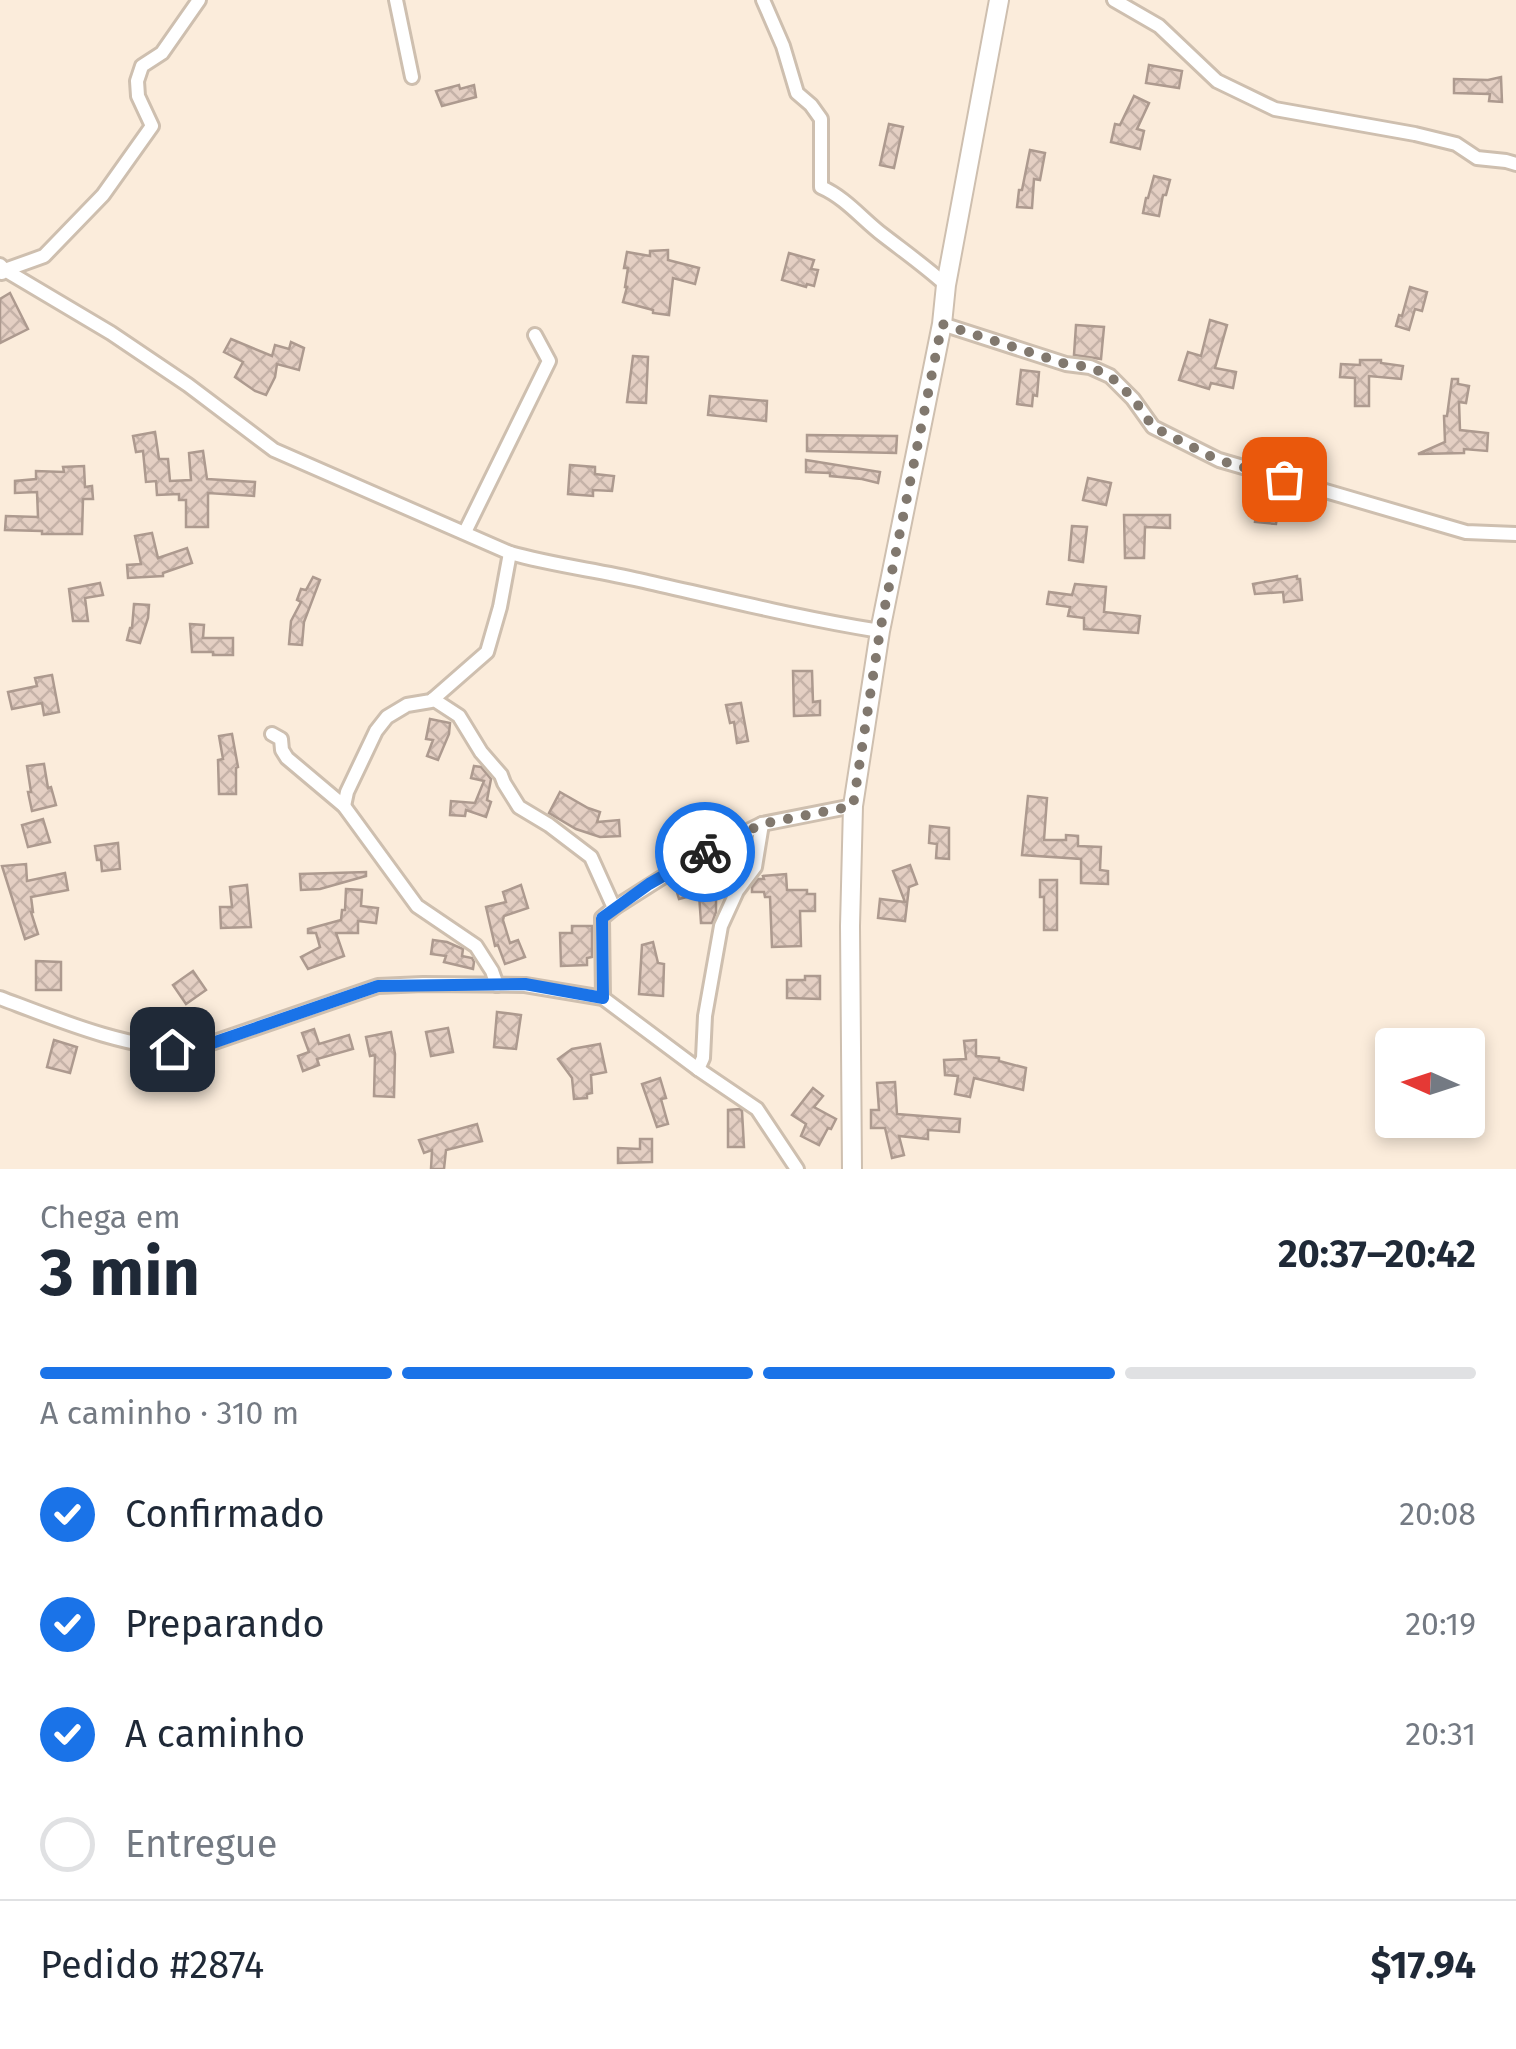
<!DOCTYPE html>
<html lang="pt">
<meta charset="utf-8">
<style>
:root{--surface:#fff;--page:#f2f2f3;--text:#1f2937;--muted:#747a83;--line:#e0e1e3;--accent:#1a73e8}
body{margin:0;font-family:"Fira Sans",sans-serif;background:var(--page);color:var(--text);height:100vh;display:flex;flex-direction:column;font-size:38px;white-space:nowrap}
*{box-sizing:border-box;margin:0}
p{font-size:32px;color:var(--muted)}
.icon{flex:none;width:55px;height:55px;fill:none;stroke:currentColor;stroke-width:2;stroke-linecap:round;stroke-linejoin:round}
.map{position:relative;height:1169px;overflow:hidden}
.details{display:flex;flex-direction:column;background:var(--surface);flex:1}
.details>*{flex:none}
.needle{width:65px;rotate:273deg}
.fabs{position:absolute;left:1375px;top:1028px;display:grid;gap:20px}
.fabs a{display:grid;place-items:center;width:110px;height:110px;border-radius:10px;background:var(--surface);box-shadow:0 5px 15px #0003;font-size:50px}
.pin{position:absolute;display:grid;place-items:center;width:85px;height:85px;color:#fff;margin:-42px;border-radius:20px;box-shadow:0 5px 15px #0006}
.courier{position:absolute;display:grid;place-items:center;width:100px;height:100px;margin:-50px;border:8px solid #1a73e8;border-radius:50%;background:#fff;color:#222;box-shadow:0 2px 12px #0007}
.head em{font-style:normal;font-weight:700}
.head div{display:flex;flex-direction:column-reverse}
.head{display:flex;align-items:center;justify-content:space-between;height:170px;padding:0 40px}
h1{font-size:65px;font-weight:700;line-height:75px}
.bar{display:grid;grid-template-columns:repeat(4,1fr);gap:15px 10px;align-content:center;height:120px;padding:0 40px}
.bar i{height:12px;border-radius:8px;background:var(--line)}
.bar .on{background:var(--accent)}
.bar p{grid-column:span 4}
.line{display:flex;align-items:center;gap:25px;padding:0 40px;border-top:2px solid var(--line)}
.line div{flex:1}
ol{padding:0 40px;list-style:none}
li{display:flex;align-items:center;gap:30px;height:110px}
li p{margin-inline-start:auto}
li .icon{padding:10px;border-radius:50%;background:var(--accent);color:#fff;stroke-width:4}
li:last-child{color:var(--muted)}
li i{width:55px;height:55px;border:5px solid var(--line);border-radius:50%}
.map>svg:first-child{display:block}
.building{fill:url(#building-cross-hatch);stroke:#ad9a8f;stroke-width:2.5}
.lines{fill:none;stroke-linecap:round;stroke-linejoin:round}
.street-casing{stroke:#cebfaf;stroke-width:18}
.secondary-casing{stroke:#cebfaf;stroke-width:22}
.street{stroke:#fff;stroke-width:12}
.secondary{stroke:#fff;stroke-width:18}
.done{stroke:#81786e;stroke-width:10;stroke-dasharray:0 18}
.route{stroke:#1a73e8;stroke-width:12}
</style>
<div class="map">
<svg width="1516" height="1169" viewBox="0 0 1516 1169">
<defs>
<pattern id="building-cross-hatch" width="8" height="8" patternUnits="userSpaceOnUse" patternTransform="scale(2.5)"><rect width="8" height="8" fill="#e4cfc3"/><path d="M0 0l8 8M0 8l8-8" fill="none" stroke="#c5b2a8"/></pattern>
</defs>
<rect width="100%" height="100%" fill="#fbecdb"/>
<g class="building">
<path d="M1149,65L1182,71L1179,88L1146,83Z"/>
<path d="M1501,77L1502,102L1489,101L1490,94L1454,93V79L1488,80Z"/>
<path d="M459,85L460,89L474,85L476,97L442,106L436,91Z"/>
<path d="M1134,96L1149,103L1137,129L1144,131L1140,149L1111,142L1115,124L1120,125Z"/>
<path d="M889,124L903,127L894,168L880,165Z"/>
<path d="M1030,150L1045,153L1040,180L1034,179L1032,208L1017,207L1019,190H1022Z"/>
<path d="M1154,176L1170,180L1166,195H1163L1159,216L1143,213L1146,198H1148Z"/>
<path d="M668,250V260L699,268L695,284L673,278L669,315L653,313V310L623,302L627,287H625L628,268H624L627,252L650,256V251Z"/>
<path d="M789,253L814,260L811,269L818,270L814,286L807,284L806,287L782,280Z"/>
<path d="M1410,287L1427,292L1422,311L1415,309L1409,330L1396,326L1399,315L1402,316Z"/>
<path d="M10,293L28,329L0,343V299Z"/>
<path d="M1210,320L1227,325L1215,368L1236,372L1233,388L1211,383L1209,389L1179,380L1188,352L1201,356Z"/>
<path d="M1076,325L1104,327L1101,359L1074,355Z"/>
<path d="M231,339L272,356L275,345L289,349L291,342L304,348L299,370L277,364L275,377L266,395L255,391L235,377L243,362L224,352Z"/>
<path d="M633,356L648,357L646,403L627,402Z"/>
<path d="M1360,360H1381V363L1403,366L1401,379L1369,376V406H1355V378L1340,377L1341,364L1360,365Z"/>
<path d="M1021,370L1039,372L1037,396L1033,395L1032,406L1017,404Z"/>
<path d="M1452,379H1458V384L1469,386L1466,403L1459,402L1460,430L1488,433L1487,451L1464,449V453L1418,454L1445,442L1444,416H1447Z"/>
<path d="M710,396L767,401L766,421L708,415Z"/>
<path d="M155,432L159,459H168L170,481L191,480L189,453L203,451L207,479L255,482L254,496L208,493V527H186V500H179V494L157,495L156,481L146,482L143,451L136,452L133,436Z"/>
<path d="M807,435L897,436L896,453L807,451Z"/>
<path d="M806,460L880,472L878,483L862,479L830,476V473L806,472Z"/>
<path d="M570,465L595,467V474L614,476L612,491L593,490V496L568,494Z"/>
<path d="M84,466L85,487L92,486L93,499H83L82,534H42V531L5,530L6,516L38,517L37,492L15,493V481L36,479V471L64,472L63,467Z"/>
<path d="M1088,478L1111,483L1106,505L1083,500Z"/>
<path d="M1293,501L1311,502L1310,519L1277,517L1276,524L1255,522L1257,504L1292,507Z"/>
<path d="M1124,515H1170V528L1145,527L1144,558H1125Z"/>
<path d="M1072,526L1087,527L1083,562L1069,560Z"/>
<path d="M152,533L158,558L187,548L192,563L163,573V576L128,578L127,565L141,564L135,536Z"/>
<path d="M1297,576V579H1300L1302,600L1284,602L1283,592L1255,594L1253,584Z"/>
<path d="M313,577L320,580L304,622L302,645L289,644L291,621L301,602L297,600L301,589L306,590Z"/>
<path d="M100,583L103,595L85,598L88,621H73L69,589Z"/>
<path d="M1075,584L1106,587L1104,612L1140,616L1138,633L1084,629V618L1068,616L1070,607L1047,604L1049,592L1072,595Z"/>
<path d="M134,604L149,605L148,618L140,643L127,640L130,628H132Z"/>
<path d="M190,624L204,625L203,638H233V655H213V652H192Z"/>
<path d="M793,671H812L813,702L820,701V715L794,716Z"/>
<path d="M52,675L59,712L44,715L42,703L12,709L8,692L37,686L35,678Z"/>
<path d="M741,703L748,741L737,743L734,722L730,723L726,705Z"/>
<path d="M430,719L450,723L449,734L438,760L427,756L433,740L426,739Z"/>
<path d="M232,734L238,767L236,768V794H219L218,760L223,759L219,736Z"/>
<path d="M44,764L48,788L51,787L56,805L32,811L28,792H31L27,766Z"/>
<path d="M474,766L481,767L491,779L487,800L491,802L486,817L466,810L465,816L450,815L451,801L475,803L484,781L471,778Z"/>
<path d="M560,792L588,808L600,812L597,822L619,820L620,836L600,837L576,829L549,813Z"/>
<path d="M1028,796L1047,798L1044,840H1066V835L1078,836V846L1101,847L1100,870L1108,871V884L1081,883V859L1022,855Z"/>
<path d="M43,819L50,842L28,847L22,825Z"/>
<path d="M930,826L949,828V859L936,858L937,844L929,843Z"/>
<path d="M118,843L120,869L102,871L101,860H97L95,846Z"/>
<path d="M710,861V864H723L721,897H716V912L712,923H701L699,894L679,899L675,886L698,880V867Z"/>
<path d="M26,864L27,881L65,873L68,890L31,897L33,912H31L38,934L25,939L2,866Z"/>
<path d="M910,865L917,884L909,887L905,921L878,918L880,899L905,902L893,871Z"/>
<path d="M366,872V876L320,889L301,890L300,874Z"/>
<path d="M786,874L787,890H807V894H815V911H800L801,946L772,947L770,897H765L764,892H752V887L758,879H764L763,876Z"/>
<path d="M1040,880H1057V930H1044V897H1040Z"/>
<path d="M247,885L251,927L221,928L220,907H232L230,887Z"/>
<path d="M521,885L528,908L504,916L503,920L510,943L518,940L525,957L505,964L498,945L495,946L486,907L506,902L503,892Z"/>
<path d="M346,889L362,890L361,906L378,908L376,923L358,921V933H336L344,956L308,969L301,957L320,947L316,933H308V929L341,920L342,910H345Z"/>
<path d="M572,926H592V957L587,958V965L561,966L560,933H572Z"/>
<path d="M433,940L447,942L463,949L462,956L472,958L474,962L473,969L444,962L446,956L431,954Z"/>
<path d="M653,942L658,963L664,964L663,996L639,994L642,945Z"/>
<path d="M36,961L61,962V990H36Z"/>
<path d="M193,971L206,990L186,1004L173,985Z"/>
<path d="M805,976H820V999L787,998V980H805Z"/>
<path d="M497,1012L521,1015L516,1049L494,1047Z"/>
<path d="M448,1028L453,1052L431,1056L426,1032Z"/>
<path d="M314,1029L319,1044L349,1035L353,1049L317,1059L319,1065L303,1071L298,1056L309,1052L302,1033Z"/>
<path d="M391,1032L395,1054L394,1097L374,1096L375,1055L370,1056L366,1037Z"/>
<path d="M54,1040L77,1047L70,1073L47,1067Z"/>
<path d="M976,1040V1056L999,1058V1061L1026,1068L1023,1090L974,1078L970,1097L955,1094L958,1076L945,1075L944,1060L966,1059L964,1041Z"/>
<path d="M600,1044L606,1072L591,1075L592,1093L587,1094V1098L574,1099L572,1078L558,1059L572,1049Z"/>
<path d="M660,1078L666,1098L661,1099L668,1124L657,1127L642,1084Z"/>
<path d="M895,1082L897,1114L960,1119L959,1132L928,1130V1139L899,1136L904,1155L892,1158L885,1128H871V1110H879L877,1083Z"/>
<path d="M813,1088L823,1096L814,1107L836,1119L831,1129L828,1128L819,1145L801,1136L806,1124L792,1115Z"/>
<path d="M740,1109L742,1111L744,1147H728V1110Z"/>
<path d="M477,1124L482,1141L446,1150L444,1169H431L432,1150L424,1153L419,1140Z"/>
<path d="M640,1139H652V1162L618,1163V1148L640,1149Z"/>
</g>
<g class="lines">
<g class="street-casing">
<g id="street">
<path d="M396,0L412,77"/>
<path d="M763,0L783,46L797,93L811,105L821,119V187C846,198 862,219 883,235C905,252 926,267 946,285"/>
<path d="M1114,0L1159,26L1217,81L1275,109L1415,134L1456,144L1477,158L1506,161L1516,164"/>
<path d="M0,265L5,270L111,333L188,385L274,450L510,553C552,565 596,570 639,580C719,598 799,618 880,631"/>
<path d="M2,273L5,270L44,256L103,195L152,126L138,96L137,81L142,66L162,53L199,0"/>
<path d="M942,324L1066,364L1090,367L1110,376L1133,399L1153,427L1219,460L1466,532L1516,534"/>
<path d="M465,532L549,361L535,335"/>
<path d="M433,699L459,716L481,752L501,775L504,783L519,807L549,825L591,857L614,908L602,918L603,998"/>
<path d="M272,734L281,739L282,750L287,758L344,806L417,906L476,946L492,971L497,985"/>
<path d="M344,806L347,792L376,731L387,717L407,705L431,701L487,652L500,607L510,553"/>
<path d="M614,908L691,859L762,824L853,806"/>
<path d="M0,998C61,1021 125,1048 191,1050L378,986L423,984L525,985L603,998L698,1069L757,1109L797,1169"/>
<path d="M698,1069L703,1058L705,1016L721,926L737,891L755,867L762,824"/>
</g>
</g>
<g class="secondary-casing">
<path id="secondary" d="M852,1169L850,926L853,806L880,631L942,324L946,285L999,0"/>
</g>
<use href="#street" class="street"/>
<use href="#secondary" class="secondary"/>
</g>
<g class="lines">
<path class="done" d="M705,852L762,824L853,806L880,631L942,324L1066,364L1090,367L1110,376L1133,398L1153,427L1218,460L1284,479"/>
<path class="route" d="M172,1049L192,1050L378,986L525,984L603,998L602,918L649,884L705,852"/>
</g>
</svg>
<div class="fabs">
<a><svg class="needle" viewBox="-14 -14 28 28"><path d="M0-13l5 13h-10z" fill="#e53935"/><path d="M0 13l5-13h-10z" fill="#747a83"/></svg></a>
</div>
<div class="pin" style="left:1284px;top:479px;background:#ea580c"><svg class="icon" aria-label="bag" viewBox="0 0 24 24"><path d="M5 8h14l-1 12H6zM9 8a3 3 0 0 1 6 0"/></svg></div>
<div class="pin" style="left:172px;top:1049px;background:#1f2937"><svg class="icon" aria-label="home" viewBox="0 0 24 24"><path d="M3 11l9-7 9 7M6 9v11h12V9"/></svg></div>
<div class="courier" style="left:705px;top:852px"><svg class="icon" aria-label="bike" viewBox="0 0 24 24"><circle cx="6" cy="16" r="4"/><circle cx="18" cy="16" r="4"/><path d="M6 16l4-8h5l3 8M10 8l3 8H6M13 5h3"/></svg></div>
</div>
<section class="details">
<div class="head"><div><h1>3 min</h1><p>Chega em</p></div><em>20:37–20:42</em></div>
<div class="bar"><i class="on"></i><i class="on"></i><i class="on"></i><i></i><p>A caminho · 310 m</p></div>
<ol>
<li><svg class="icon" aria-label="check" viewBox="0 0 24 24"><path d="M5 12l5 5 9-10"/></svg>Confirmado<p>20:08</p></li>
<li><svg class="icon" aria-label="check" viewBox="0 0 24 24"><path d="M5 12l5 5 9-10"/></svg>Preparando<p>20:19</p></li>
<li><svg class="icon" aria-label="check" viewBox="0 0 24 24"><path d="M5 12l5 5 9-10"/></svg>A caminho<p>20:31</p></li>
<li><i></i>Entregue</li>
</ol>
<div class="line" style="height:130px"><div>Pedido #2874</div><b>$17.94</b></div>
</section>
